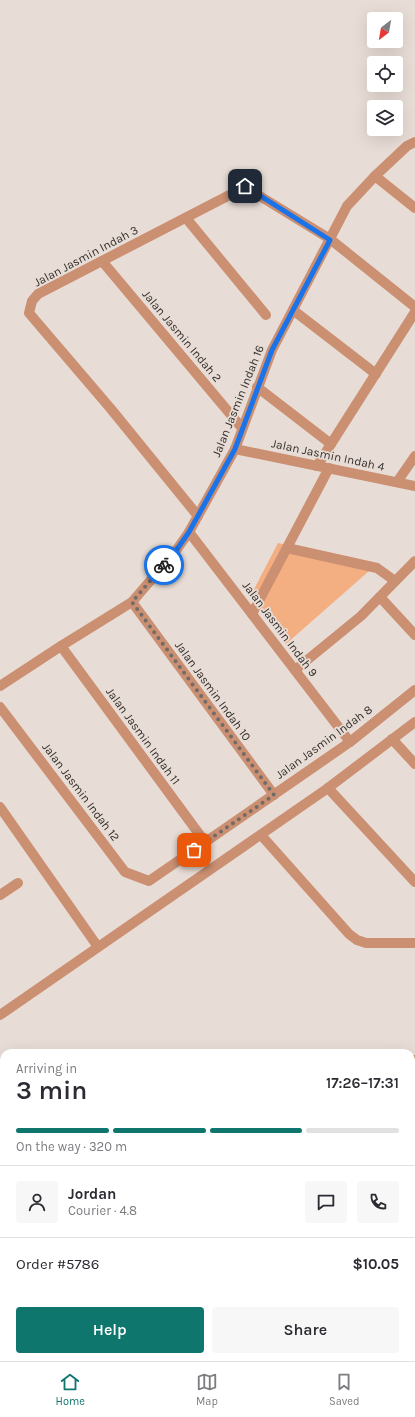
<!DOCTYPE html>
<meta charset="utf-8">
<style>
:root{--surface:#fff;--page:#f7f7f7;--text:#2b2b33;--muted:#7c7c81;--line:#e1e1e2;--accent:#0f766e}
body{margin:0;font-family:Karla,sans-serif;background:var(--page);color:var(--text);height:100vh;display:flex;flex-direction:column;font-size:15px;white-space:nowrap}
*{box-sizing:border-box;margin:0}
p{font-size:13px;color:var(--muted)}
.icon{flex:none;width:22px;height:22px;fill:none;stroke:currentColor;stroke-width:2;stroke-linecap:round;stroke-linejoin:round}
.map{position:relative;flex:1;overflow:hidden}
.panel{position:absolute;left:0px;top:1049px;width:415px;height:312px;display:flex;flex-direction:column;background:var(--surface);border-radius:12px 12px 0 0;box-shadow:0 4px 16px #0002}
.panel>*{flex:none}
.needle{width:26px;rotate:211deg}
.tools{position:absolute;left:367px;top:12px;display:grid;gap:8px}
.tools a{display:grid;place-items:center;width:36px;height:36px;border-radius:4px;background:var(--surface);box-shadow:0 4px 16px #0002;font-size:20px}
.pin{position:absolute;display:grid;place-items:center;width:34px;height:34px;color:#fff;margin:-17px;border-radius:8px;box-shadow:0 2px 6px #0006}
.courier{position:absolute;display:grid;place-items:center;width:40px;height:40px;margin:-20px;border:3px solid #1a73e8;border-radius:50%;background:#fff;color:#222;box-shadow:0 1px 5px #0007}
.headline em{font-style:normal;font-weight:600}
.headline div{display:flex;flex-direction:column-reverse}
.headline{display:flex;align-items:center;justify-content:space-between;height:68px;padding:0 16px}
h1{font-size:26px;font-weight:600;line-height:30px}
.bar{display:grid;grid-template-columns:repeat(4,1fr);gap:6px 4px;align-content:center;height:48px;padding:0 16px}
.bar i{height:5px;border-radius:3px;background:var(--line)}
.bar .current{background:var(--accent)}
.bar p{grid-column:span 4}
.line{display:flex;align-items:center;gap:10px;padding:0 16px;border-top:1px solid var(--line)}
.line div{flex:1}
.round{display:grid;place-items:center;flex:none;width:42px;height:42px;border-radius:4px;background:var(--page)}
.cta{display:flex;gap:8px;margin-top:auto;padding:8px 16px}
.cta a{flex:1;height:46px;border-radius:4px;background:var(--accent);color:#fff;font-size:16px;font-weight:600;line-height:46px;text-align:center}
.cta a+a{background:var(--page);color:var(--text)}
.dock{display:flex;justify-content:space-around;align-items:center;height:56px;border-top:1px solid var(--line);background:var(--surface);font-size:11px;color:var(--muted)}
.dock a{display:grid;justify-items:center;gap:2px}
.dock .current{color:var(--accent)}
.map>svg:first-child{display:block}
.green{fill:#f3ae81}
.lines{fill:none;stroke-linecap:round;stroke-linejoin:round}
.minor{stroke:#cb8f72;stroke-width:10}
.done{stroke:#726b67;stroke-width:4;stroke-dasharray:0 7.2}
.route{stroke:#1a73e8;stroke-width:5}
.labels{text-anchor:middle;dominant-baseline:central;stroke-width:3.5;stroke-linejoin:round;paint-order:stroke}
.street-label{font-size:12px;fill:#322e2b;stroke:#e8ddd6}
</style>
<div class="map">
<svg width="415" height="1361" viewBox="0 0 415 1361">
<rect width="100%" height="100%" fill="#e8ddd6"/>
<path class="green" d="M278,543L377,564L286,644L250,597Z"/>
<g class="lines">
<g class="minor">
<path d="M375,176L415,208"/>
<path d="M186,218L266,315"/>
<path d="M102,261L242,428"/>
<path d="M293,310L376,374"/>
<path d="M257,387L331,444"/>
<path d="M235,449L415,486"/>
<path d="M317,466L415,312"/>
<path d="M397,482L415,456"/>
<path d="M198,516L111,409L29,313L32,301L38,294L245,187L330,239L415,307"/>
<path d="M189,532L350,742"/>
<path d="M287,548L377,568L395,581"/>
<path d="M380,597L415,635"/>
<path d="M132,602L274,795"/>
<path d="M252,614L329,468"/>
<path d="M61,646L205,842"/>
<path d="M295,670L361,616L415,561"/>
<path d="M0,686L61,646L132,602L175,552L189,532L235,449L272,350L347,206L375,176L407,146L415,142"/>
<path d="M0,707L125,872L149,881L350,742L415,690"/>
<path d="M392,739L415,764"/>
<path d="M328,788L415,882"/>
<path d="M0,807L98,947"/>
<path d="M261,835L349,934L357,940L366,943H415"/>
<path d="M0,895L18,883"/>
<path d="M0,1015L328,788L415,722"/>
<path d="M411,1060H415"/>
<path d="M0,1105L4,1111"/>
<path d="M0,1133L4,1131"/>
<path d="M411,1210H415"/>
<path d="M0,1238L4,1243"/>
<path d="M0,1298L4,1296"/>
<path d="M411,1299H415"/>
<path d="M411,1318H415"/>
<path d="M411,1332H415"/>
<path d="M71,1361L80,1357"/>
<path d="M125,1361L136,1357"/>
<path d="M176,1361L191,1357"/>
</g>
</g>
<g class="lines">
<path class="done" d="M164,565L132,602L274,795L194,850"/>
<path class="route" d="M164,565L175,552L189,532L235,449L272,350L330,240L245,186"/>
</g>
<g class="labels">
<g class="street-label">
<text transform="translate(86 256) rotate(-28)">Jalan Jasmin Indah 3</text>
<text transform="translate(182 336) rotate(50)">Jalan Jasmin Indah 2</text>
<text transform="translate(238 401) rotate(-68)">Jalan Jasmin Indah 16</text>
<text transform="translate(328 455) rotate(12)">Jalan Jasmin Indah 4</text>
<text transform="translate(280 629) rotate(53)">Jalan Jasmin Indah 9</text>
<text transform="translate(213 691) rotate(54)">Jalan Jasmin Indah 10</text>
<text transform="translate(143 736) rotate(54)">Jalan Jasmin Indah 11</text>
<text transform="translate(324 742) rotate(-36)">Jalan Jasmin Indah 8</text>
<text transform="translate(81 792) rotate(53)">Jalan Jasmin Indah 12</text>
</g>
</g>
</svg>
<div class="tools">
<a><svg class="needle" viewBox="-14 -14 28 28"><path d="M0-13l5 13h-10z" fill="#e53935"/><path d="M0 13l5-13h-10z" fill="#7c7c81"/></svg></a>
<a><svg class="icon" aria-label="locate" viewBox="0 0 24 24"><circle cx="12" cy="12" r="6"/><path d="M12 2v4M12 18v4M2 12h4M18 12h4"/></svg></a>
<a><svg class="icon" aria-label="layers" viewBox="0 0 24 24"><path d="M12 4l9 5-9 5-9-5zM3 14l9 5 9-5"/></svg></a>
</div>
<div class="pin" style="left:194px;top:850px;background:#ea580c"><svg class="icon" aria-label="bag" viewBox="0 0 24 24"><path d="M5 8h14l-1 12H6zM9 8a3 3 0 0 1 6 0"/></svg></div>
<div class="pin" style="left:245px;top:186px;background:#1f2937"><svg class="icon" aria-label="home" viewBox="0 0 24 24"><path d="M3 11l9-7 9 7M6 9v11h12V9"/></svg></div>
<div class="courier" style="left:164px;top:565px"><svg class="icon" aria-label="bike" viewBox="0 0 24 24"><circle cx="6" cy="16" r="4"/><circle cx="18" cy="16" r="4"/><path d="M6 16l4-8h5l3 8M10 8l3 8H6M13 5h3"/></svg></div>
<section class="panel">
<div class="headline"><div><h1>3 min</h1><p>Arriving in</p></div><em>17:26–17:31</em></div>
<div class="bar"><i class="current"></i><i class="current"></i><i class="current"></i><i></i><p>On the way · 320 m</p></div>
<div class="line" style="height:72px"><a class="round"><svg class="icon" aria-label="person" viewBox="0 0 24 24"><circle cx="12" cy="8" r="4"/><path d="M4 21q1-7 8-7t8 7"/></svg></a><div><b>Jordan</b><p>Courier · 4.8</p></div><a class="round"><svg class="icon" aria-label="chat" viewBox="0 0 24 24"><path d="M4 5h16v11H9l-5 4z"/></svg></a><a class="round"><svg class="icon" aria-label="phone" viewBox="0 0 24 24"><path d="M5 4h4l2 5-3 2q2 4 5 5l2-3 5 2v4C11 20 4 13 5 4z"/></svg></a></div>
<div class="line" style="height:52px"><div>Order #5786</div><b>$10.05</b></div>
<div class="cta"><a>Help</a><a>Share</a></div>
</section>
</div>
<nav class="dock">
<a class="current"><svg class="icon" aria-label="home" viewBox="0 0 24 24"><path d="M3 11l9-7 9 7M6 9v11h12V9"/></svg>Home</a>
<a><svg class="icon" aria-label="map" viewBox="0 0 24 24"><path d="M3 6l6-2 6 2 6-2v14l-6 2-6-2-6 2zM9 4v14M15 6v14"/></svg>Map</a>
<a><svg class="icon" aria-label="saved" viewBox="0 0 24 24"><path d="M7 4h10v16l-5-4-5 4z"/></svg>Saved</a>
</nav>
